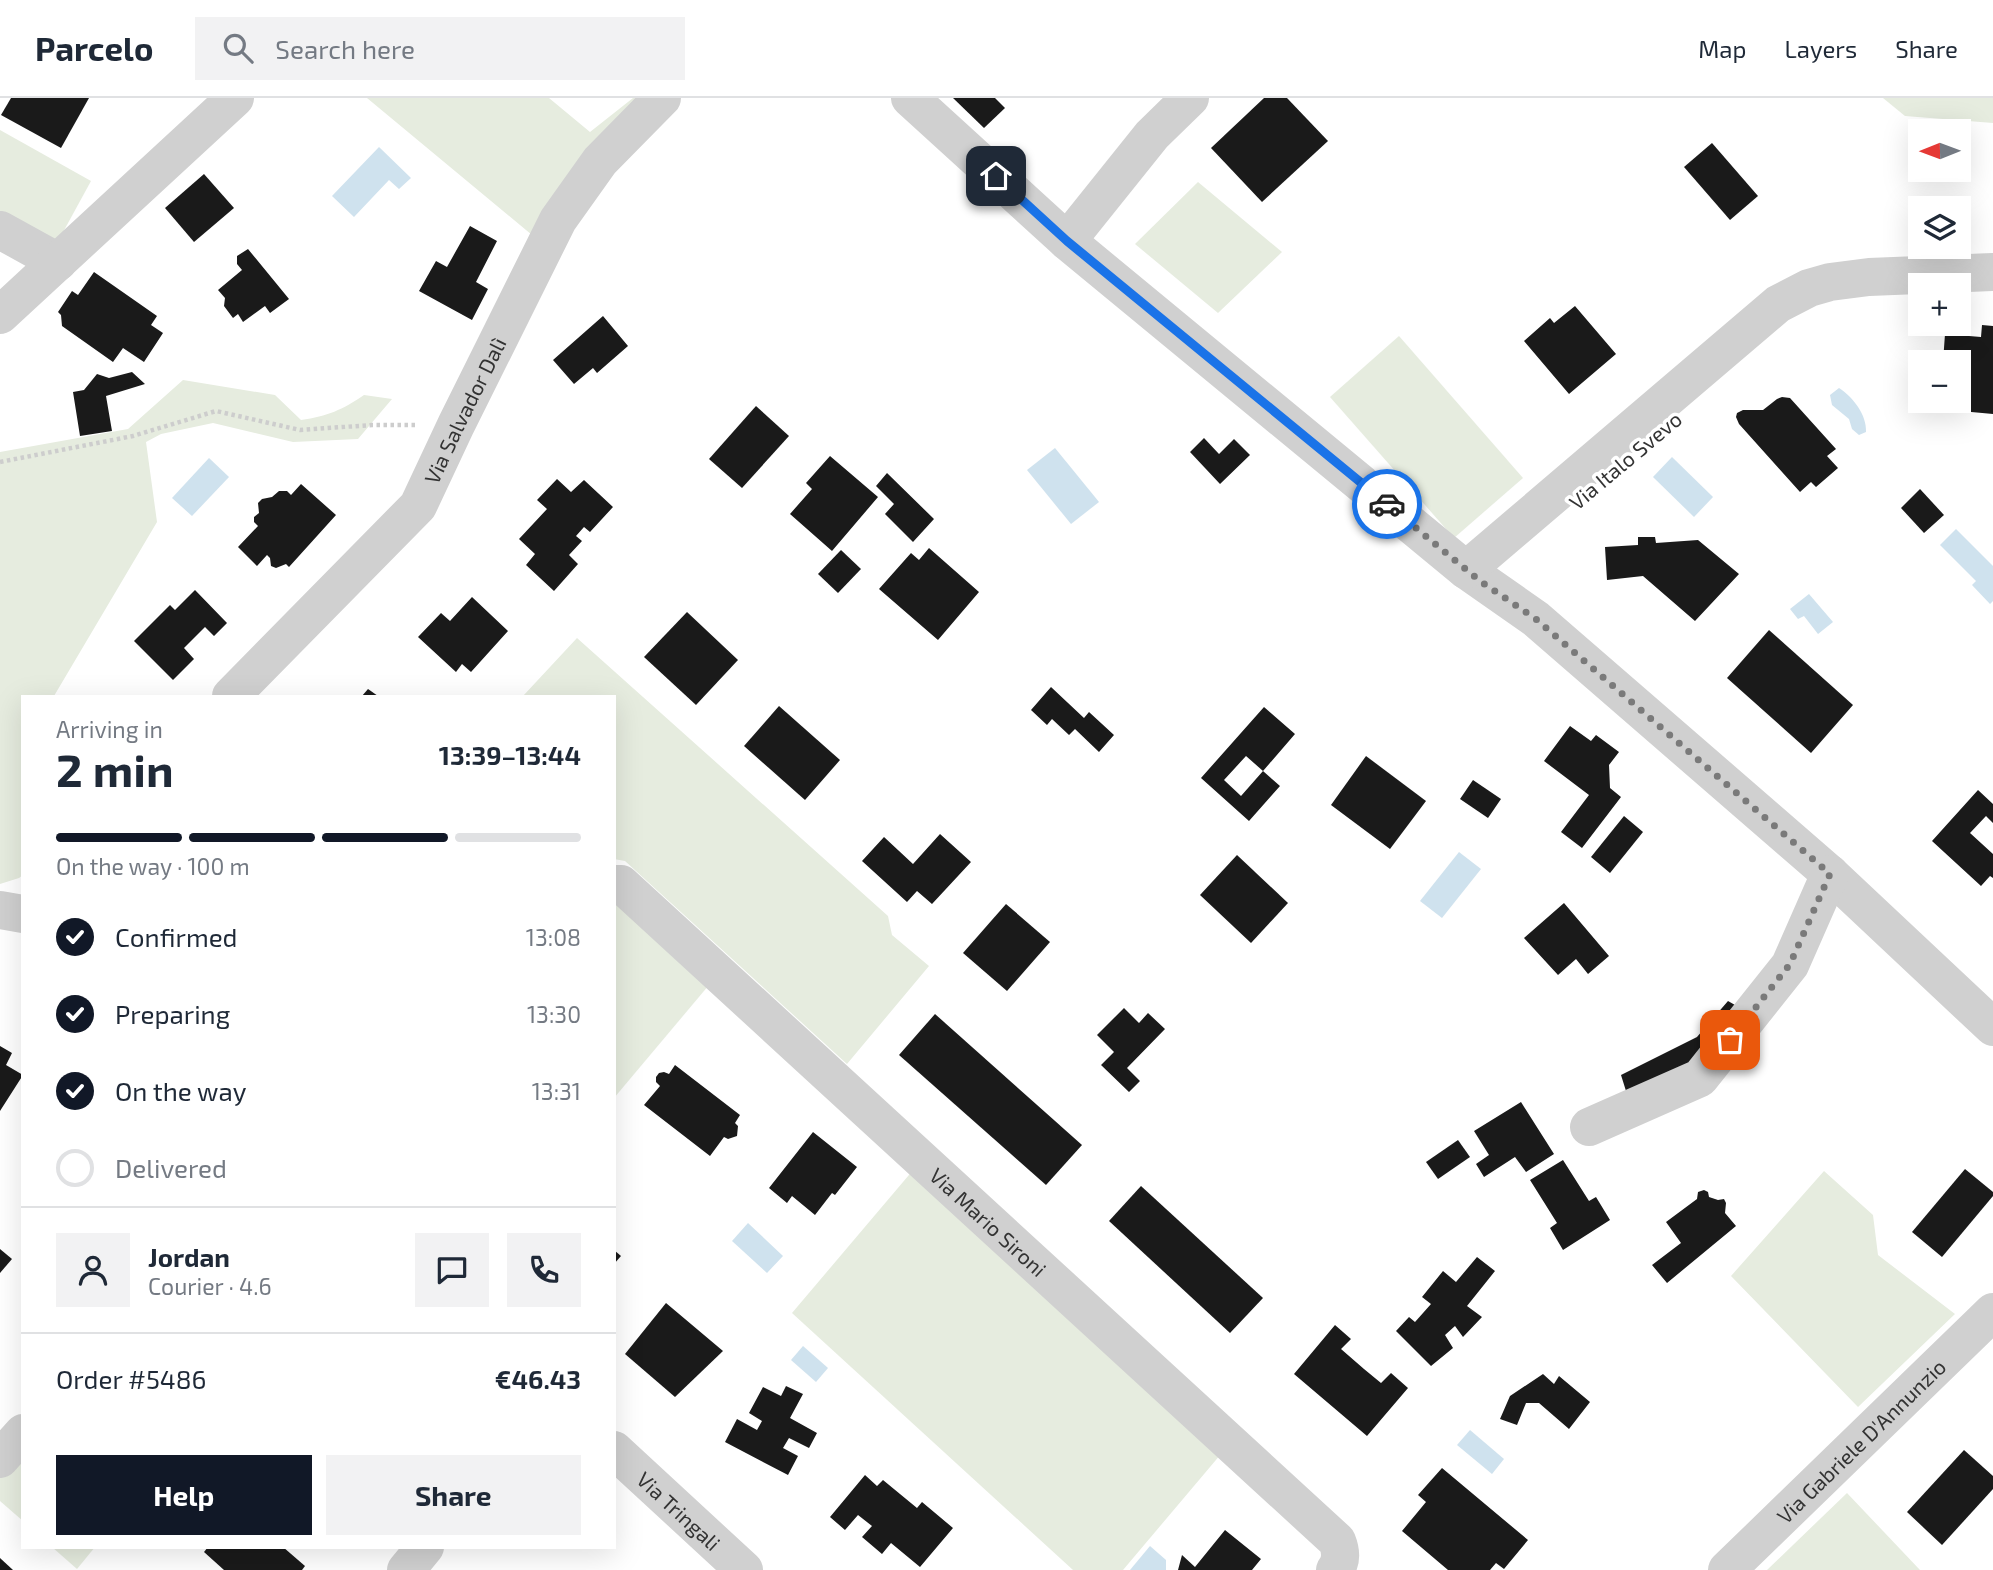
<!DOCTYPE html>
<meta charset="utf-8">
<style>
:root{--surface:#fff;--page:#f2f2f3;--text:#1f2937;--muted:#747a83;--line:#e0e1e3;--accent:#111827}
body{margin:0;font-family:"Exo 2",sans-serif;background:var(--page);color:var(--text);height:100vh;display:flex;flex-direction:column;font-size:26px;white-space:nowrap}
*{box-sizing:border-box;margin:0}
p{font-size:23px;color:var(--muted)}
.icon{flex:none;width:38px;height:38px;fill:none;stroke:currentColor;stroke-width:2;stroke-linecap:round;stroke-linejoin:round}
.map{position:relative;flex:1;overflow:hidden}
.panel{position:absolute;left:21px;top:597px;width:595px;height:854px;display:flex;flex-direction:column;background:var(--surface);border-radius:0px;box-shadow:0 7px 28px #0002}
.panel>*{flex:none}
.needle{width:46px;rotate:269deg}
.tools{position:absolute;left:1908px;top:21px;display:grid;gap:14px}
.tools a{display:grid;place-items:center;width:63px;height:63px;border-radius:0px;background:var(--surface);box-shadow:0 7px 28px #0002;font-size:35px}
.pin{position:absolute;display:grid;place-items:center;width:60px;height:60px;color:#fff;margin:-30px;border-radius:14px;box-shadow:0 4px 10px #0006}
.courier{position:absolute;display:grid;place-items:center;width:70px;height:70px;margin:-35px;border:5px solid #1a73e8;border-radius:50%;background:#fff;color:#222;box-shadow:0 2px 9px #0007}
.summary em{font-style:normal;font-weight:700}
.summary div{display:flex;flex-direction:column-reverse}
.summary{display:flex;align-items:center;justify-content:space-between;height:119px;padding:0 35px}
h1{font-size:46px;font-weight:700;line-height:52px}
.bar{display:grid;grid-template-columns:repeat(4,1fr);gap:10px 7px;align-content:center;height:84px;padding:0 35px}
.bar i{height:9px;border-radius:5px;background:var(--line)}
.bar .current{background:var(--accent)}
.bar p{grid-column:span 4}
.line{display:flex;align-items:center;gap:18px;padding:0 35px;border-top:2px solid var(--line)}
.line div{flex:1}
.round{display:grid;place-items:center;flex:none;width:74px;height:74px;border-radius:0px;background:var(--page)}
ol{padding:0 35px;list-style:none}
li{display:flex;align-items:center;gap:21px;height:77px}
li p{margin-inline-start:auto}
li .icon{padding:7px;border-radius:50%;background:var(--accent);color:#fff;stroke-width:4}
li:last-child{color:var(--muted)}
li i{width:38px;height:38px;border:4px solid var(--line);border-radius:50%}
.action{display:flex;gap:14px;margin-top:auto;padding:14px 35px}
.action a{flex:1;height:80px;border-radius:0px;background:var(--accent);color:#fff;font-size:28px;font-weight:700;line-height:80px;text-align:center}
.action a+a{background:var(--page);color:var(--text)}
header{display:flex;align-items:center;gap:42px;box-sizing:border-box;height:98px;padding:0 35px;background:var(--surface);border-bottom:2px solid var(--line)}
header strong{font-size:33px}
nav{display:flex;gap:38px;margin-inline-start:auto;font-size:24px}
.search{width:490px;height:63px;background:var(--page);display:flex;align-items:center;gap:18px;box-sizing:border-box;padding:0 24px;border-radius:0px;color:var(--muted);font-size:26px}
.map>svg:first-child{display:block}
.green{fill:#e6ecdf}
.water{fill:#cfe2ee}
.building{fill:#1a1a1a}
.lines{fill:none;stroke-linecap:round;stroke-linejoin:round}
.path{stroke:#cdcdcd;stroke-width:4.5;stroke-dasharray:3.5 3.5;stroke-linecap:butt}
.minor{stroke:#d0d0d0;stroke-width:38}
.done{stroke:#7a7a7a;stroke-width:7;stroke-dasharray:0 12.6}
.route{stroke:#1a73e8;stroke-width:9}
.labels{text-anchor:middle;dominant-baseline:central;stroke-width:7;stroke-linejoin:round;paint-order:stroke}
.street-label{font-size:21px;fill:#333;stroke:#fff}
</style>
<header>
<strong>Parcelo</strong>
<div class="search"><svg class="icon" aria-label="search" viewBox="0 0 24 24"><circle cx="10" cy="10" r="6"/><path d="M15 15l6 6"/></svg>Search here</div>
<nav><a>Map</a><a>Layers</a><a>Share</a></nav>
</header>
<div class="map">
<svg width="1993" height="1472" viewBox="0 0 1993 1472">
<rect width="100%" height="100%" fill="#fff"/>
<g class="green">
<path d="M367,0H549L590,34L633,0H653L532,137Z"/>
<path d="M1883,0H1993V25L1905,18Z"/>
<path d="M0,32L91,83L56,147L0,115Z"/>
<path d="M1198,84L1282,154L1218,215L1135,146Z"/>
<path d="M1399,238L1523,380L1454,440L1330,299Z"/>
<path d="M183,282L275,297L301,322C328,318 342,312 364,297L392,301L358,341L293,344L213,325L161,336L146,344L157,424L54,598H23V777L19,780L0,786V354L128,331Z"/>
<path d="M577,540L888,818L892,837L929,868L847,966L625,763L614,761V598H523Z"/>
<path d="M614,801L709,887L614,1000Z"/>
<path d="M914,1071L1221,1356L1123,1472H1073L792,1215Z"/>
<path d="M1824,1073L1873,1117L1878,1157L1955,1216L1858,1309L1731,1178Z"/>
<path d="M23,1353V1423L0,1403V1380Z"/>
<path d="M1847,1395L1920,1472H1767Z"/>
<path d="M52,1449H95L77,1471Z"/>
</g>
<g class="water">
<path d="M379,49L411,80L399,91L389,82L354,119L332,98Z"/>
<path d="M1839,290C1853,299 1867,317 1866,334L1859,337L1852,331L1849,321L1832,307L1830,297Z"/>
<path d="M1055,350L1099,404L1071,426L1027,372Z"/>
<path d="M1672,359L1713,399L1694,419L1653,379Z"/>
<path d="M209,360L229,379L192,418L172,400Z"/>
<path d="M1956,431L1993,468V503L1990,506L1972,487L1976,483L1940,447Z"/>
<path d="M1809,496L1833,524L1818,536L1804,518L1798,521L1790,511Z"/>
<path d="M1459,754L1481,771L1442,820L1420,803Z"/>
<path d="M748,1125L783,1158L767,1175L732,1143Z"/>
<path d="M803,1248L828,1270L816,1284L791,1262Z"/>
<path d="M1470,1332L1504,1361L1492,1376L1457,1347Z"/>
<path d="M1150,1448L1166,1462V1472H1130Z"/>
</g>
<g class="building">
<path d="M11,0H89L61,50L1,17Z"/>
<path d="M953,0H995L1005,10L984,30Z"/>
<path d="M1264,0H1287L1328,43L1262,104L1211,50Z"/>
<path d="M1712,45L1758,98L1730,122L1684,69Z"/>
<path d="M204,76L234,110L194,144L165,110Z"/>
<path d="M470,128L497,143L476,184L488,191L472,222L419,193L436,163L447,169Z"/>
<path d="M248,151L289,201L270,215L265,208L243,224L238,216L233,220L224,208L225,200L218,192L242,172L237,166V158Z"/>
<path d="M94,174L157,218L151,227L163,235L144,264L123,250L113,264L62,228L61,217L58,214L72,193L78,197Z"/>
<path d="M1575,208L1616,256L1569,296L1524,243L1550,220L1554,225Z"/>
<path d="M603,218L628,248L597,275L593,270L574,286L553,262Z"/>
<path d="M1982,227L1993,228V316L1939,311L1940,303H1958V264H1943L1945,236L1981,239Z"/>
<path d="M132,274L145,286L106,298L112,333L80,338L73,294L84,292L97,276L109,280Z"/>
<path d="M1782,299L1790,300L1836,351L1827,358L1838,370L1816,389L1811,384L1800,394L1739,326L1736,319L1737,315L1743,312H1763L1777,301Z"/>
<path d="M756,308L789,338L742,390L709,361Z"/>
<path d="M1204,340L1219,356L1234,341L1250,357L1220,386L1190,354Z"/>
<path d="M830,358L878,399L832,453L790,416L812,391L806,385Z"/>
<path d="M887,375L934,421L913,444L885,416L894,406L876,388Z"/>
<path d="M557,381L571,394L584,382L613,409L590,434L584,429L576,438L582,443L569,457L578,466L554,493L526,467L535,456L519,441L547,411L537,402Z"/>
<path d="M301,386L336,417L289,469L286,466L276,470L271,468L270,460L267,457L257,468L238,449L258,428L254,424V419L259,415L258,405L262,401L272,399L279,393H287L291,397Z"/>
<path d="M1920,391L1944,417L1924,435L1901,410Z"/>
<path d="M1638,439H1655L1656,445L1698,442L1739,476L1695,523L1643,478L1607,482L1605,449L1638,447Z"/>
<path d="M929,450L979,494L938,542L879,491L911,455L919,462Z"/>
<path d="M841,452L861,471L838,495L818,476Z"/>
<path d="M195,492L227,525L214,538L205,529L184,550L194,561L173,582L134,543L170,507L175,512Z"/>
<path d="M472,499L508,533L471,574L462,566L456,574L418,539L441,515L450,523Z"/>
<path d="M687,514L738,562L696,607L644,559Z"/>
<path d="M1769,532L1853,607L1811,655L1727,580Z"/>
<path d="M1051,589L1084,620L1089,614L1114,637L1099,654L1075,631L1069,637L1052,621L1047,627L1031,612Z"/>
<path d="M368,591L378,598H362Z"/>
<path d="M779,608L840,662L805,702L744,648Z"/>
<path d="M1264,609L1295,636L1263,673L1246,658L1224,682L1241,698L1263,673L1280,688L1249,723L1201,680Z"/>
<path d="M1570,628L1591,643L1596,637L1619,654L1609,667L1610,690L1621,699L1582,750L1561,734L1589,697L1544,663Z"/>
<path d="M1366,658L1426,703L1390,751L1331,707Z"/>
<path d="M1473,682L1501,701L1488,720L1460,701Z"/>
<path d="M1978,692L1993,706V725L1986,718L1970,735L1993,756V780L1990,778L1981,788L1932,743Z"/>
<path d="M1624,718L1643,734L1610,775L1591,759Z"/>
<path d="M940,736L971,764L932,806L917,793L907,804L862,763L884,739L913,766Z"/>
<path d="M1237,757L1288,805L1251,845L1200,797Z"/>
<path d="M1564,805L1609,858L1588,876L1576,861L1558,877L1524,840Z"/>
<path d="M1006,806L1050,844L1007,893L963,855Z"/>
<path d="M1728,903L1742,911L1694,969L1626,993L1621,977L1697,939Z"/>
<path d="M1124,910L1139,925L1148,915L1165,931L1127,970L1140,983L1129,994L1101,967L1114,954L1097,937Z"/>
<path d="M935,916L1082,1047L1046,1087L899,957Z"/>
<path d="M0,948L12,955L6,967L23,977L0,1013Z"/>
<path d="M675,967L740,1017L735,1025L738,1028L737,1038L728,1041L724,1039L710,1058L644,1007L660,988L656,984V979L659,975L664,974L669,976Z"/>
<path d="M1521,1004L1554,1056L1526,1074L1515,1059L1484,1079L1476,1066L1489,1057L1474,1033Z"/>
<path d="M813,1034L857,1069L835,1097L832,1095L815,1117L792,1098L787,1105L769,1090Z"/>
<path d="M1458,1042L1470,1059L1438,1081L1426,1064Z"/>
<path d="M1563,1062L1589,1103L1596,1099L1610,1122L1563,1152L1550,1130L1557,1125L1530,1082Z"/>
<path d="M1965,1071L1993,1094V1098L1942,1159L1912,1134Z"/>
<path d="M1141,1088L1263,1200L1230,1235L1109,1123Z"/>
<path d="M1704,1092L1708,1094L1709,1099L1718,1102L1724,1101L1726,1105L1725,1115L1736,1128L1667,1185L1652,1167L1681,1145L1666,1124L1697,1101L1698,1094Z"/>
<path d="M0,1151L12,1161L0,1175Z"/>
<path d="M614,1152L621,1158L614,1166Z"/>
<path d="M1477,1159L1495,1173L1467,1208L1482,1219L1463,1239L1455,1228L1445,1237L1453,1250L1431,1268L1396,1233L1409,1219L1415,1224L1431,1206L1422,1199L1443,1173L1456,1184Z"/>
<path d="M666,1205L723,1253L675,1299L625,1256Z"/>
<path d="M1335,1227L1351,1241L1341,1251L1364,1271L1381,1285L1391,1275L1408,1290L1367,1338L1294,1276Z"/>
<path d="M1543,1276L1554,1286L1559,1278L1590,1304L1569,1331L1539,1305H1526L1517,1327L1500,1321L1510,1298Z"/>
<path d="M786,1288L803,1296L790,1320L817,1335L809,1350L789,1340L783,1350L798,1358L788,1377L725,1344L737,1321L757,1332L762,1323L749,1315L763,1289L781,1298Z"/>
<path d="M1964,1352L1993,1378V1391L1942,1447L1907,1414Z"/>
<path d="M1442,1370L1528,1442L1504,1471L1496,1465L1490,1472H1448L1402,1433L1426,1404L1418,1397Z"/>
<path d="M865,1377L877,1388L883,1382L917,1410L922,1404L953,1430L920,1469L891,1445L882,1456L862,1439L872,1428L858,1417L845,1432L830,1419Z"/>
<path d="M1225,1432L1261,1461L1252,1472H1178L1182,1457L1195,1469Z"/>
<path d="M208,1449H283L305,1468L302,1472H224L204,1454Z"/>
<path d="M0,1460L13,1472H0Z"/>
</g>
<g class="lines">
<path class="path" d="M0,364L133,338L216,313L300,332L372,327H418"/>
<g class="minor">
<path d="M910,0L1067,143L1466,472L1536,521L1830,776L1993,929"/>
<path d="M0,132L58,164"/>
<path d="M1067,143L1152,37L1190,0"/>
<path d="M0,217L235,0"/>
<path d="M1466,472L1778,206L1809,190L1830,184L1869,179L1993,174"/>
<path id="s1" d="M231,598L418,408L456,327L558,122L600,63L662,0"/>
<path id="s2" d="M614,786H621L1337,1443C1341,1453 1342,1463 1335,1472"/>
<path d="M0,812L23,816"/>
<path d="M1589,1029L1700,980L1790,867L1830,776"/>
<path id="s3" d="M614,1352L744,1472"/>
<path d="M0,1361L23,1335"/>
<path d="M406,1472L425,1449"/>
<path id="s4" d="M1727,1472L1993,1214"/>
</g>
</g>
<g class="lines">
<path class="done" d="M1387,406L1480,483L1536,521L1830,776L1790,866L1730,942"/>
<path class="route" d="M996,78L1067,143L1387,406"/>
</g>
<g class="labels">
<g class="street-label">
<text stroke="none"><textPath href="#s1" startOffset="373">Via Salvador Dalì</textPath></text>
<text transform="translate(1625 362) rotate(-40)">Via Italo Svevo</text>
<text stroke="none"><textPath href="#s2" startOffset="506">Via Mario Sironi</textPath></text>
<text stroke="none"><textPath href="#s4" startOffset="186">Via Gabriele D'Annunzio</textPath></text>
<text stroke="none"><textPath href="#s3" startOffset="89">Via Tringali</textPath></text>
</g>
</g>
</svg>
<div class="tools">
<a><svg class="needle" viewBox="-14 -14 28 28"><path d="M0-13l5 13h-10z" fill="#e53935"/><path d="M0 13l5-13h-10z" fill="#747a83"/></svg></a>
<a><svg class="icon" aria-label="layers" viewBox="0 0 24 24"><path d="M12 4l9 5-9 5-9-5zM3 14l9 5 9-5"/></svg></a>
<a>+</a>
<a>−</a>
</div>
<div class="pin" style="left:1730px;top:942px;background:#ea580c"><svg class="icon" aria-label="bag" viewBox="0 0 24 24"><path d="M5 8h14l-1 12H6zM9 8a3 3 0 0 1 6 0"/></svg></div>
<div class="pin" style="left:996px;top:78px;background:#1f2937"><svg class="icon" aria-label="home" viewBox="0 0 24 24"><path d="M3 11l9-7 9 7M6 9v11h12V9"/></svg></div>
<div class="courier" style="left:1387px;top:406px"><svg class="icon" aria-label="car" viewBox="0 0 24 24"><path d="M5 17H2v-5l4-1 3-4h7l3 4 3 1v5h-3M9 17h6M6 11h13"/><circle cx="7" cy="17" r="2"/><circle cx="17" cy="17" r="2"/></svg></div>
<section class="panel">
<div class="summary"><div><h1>2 min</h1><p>Arriving in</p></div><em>13:39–13:44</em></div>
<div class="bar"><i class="current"></i><i class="current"></i><i class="current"></i><i></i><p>On the way · 100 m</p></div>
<ol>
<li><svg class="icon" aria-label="check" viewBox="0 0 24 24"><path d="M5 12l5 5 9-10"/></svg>Confirmed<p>13:08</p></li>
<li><svg class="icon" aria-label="check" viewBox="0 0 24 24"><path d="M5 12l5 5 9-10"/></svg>Preparing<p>13:30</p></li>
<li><svg class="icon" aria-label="check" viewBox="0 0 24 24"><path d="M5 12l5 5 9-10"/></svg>On the way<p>13:31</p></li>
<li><i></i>Delivered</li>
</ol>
<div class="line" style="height:126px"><a class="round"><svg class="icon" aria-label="person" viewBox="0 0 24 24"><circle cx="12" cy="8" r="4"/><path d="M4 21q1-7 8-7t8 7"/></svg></a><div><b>Jordan</b><p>Courier · 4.6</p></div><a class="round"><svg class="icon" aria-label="chat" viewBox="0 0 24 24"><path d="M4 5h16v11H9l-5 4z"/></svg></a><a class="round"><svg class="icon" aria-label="phone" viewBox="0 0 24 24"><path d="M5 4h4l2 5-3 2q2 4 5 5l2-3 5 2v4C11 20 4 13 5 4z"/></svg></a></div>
<div class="line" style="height:91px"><div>Order #5486</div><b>€46.43</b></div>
<div class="action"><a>Help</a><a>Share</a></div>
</section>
</div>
